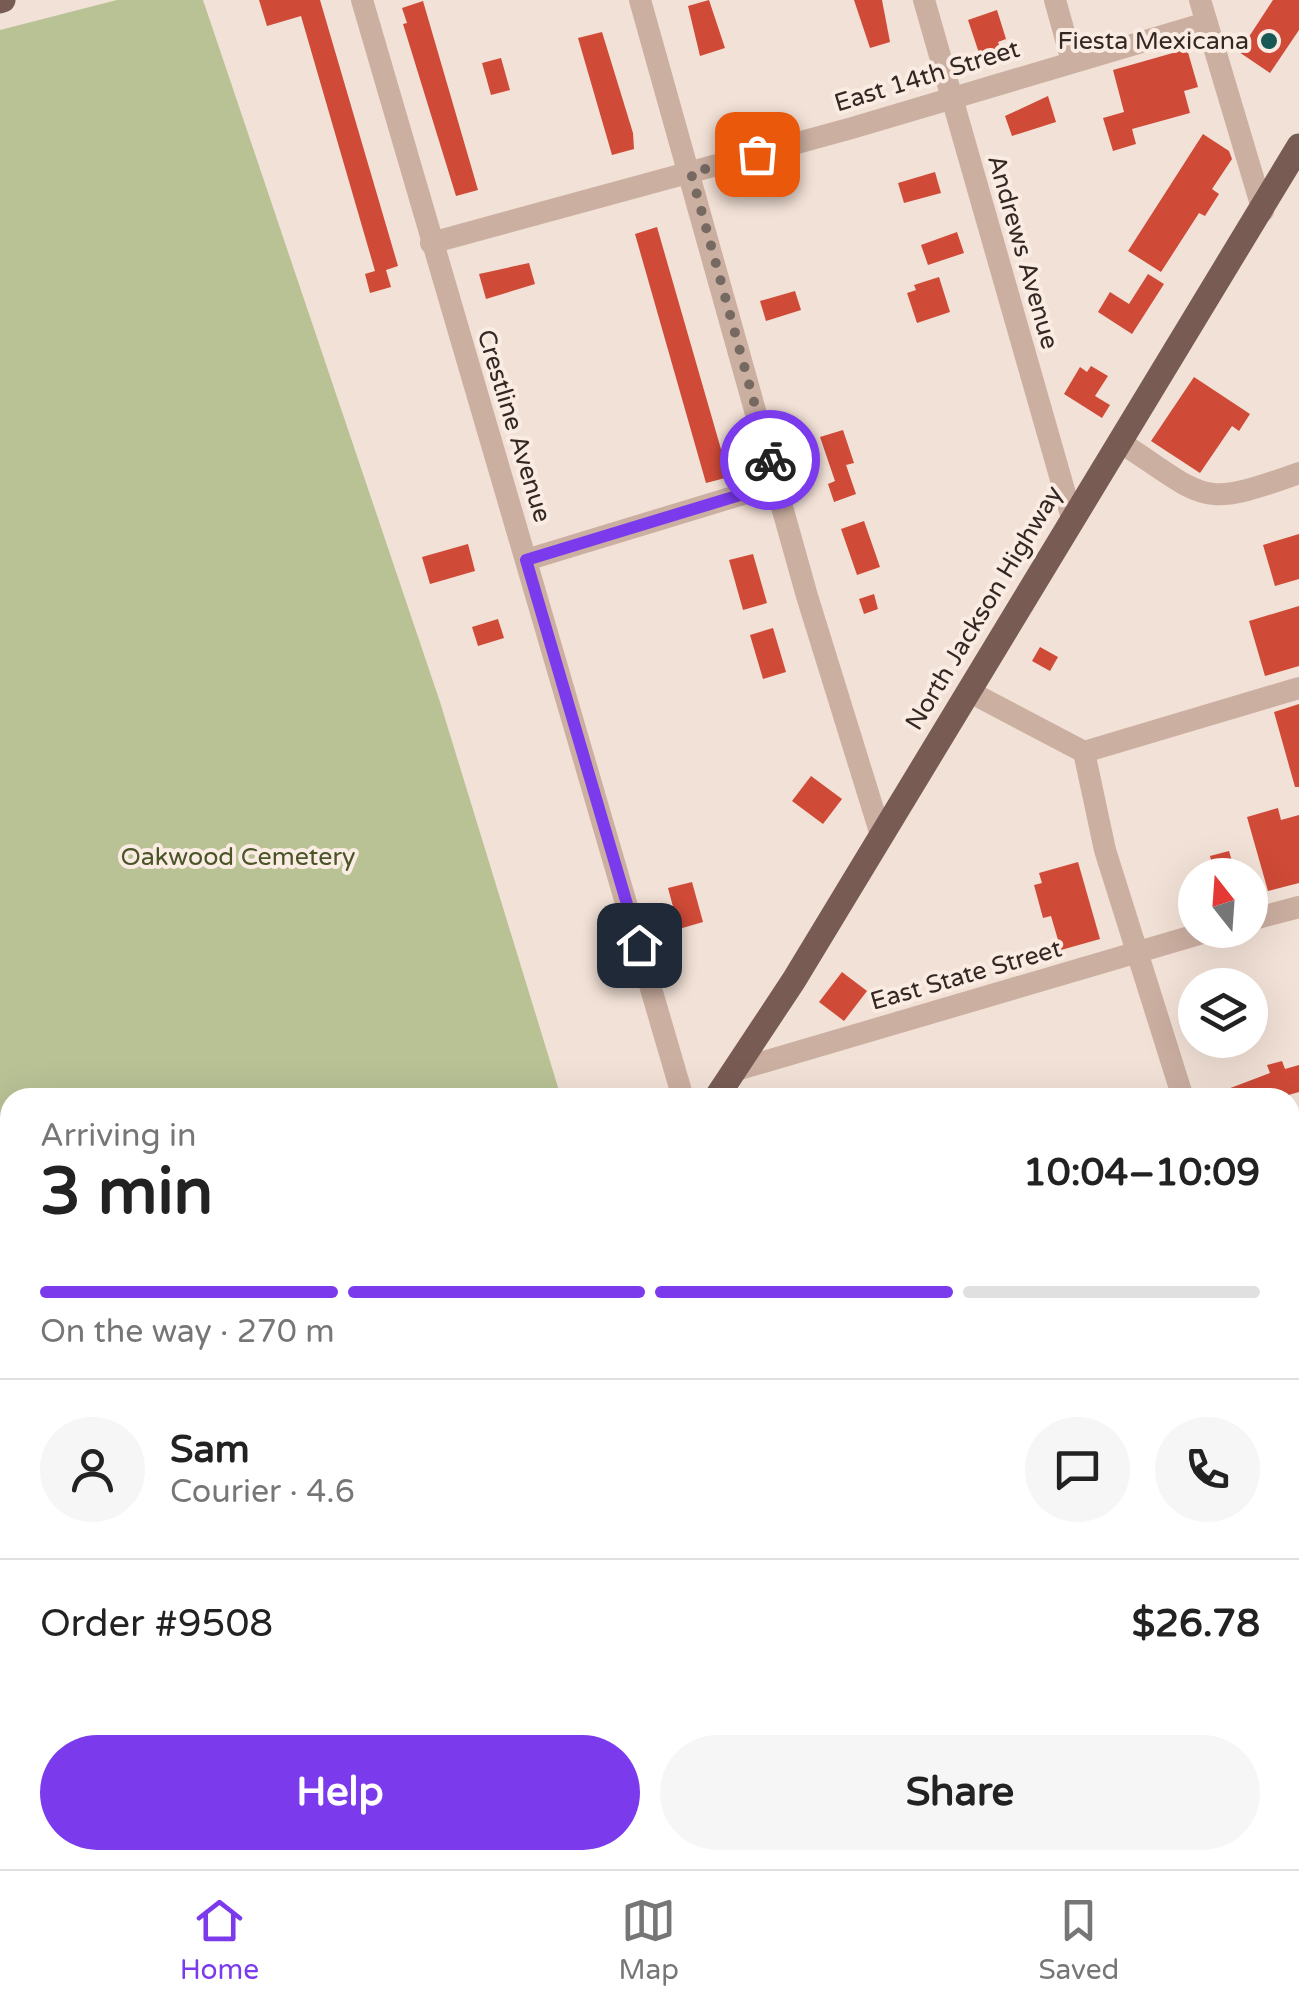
<!DOCTYPE html>
<meta charset="utf-8">
<style>
:root{--surface:#fff;--page:#f6f6f6;--text:#222;--muted:#767676;--line:#e0e0e0;--accent:#7c3aed}
body{margin:0;font-family:"Varela Round",sans-serif;background:var(--page);color:var(--text);height:100vh;display:flex;flex-direction:column;font-size:38px;white-space:nowrap}
*{box-sizing:border-box;margin:0}
p{font-size:32px;color:var(--muted)}
.icon{flex:none;width:55px;height:55px;fill:none;stroke:currentColor;stroke-width:2;stroke-linecap:round;stroke-linejoin:round}
.map{position:relative;flex:1;overflow:hidden}
.drawer{position:absolute;left:0px;top:1088px;width:1300px;height:782px;display:flex;flex-direction:column;background:var(--surface);border-radius:30px 30px 0 0;box-shadow:0 10px 40px #0002}
.drawer>*{flex:none}
.needle{width:65px;rotate:343deg}
.fabs{position:absolute;left:1178px;top:858px;display:grid;gap:20px}
.fabs a{display:grid;place-items:center;width:90px;height:90px;border-radius:50%;background:var(--surface);box-shadow:0 10px 40px #0002;font-size:50px}
.pin{position:absolute;display:grid;place-items:center;width:85px;height:85px;color:#fff;margin:-42px;border-radius:20px;box-shadow:0 5px 15px #0006}
.courier{position:absolute;display:grid;place-items:center;width:100px;height:100px;margin:-50px;border:8px solid #7c3aed;border-radius:50%;background:#fff;color:#222;box-shadow:0 2px 12px #0007}
.headline em{font-style:normal;font-weight:800}
.headline div{display:flex;flex-direction:column-reverse}
.headline{display:flex;align-items:center;justify-content:space-between;height:170px;padding:0 40px}
h1{font-size:65px;font-weight:800;line-height:75px}
.bar{display:grid;grid-template-columns:repeat(4,1fr);gap:15px 10px;align-content:center;height:120px;padding:0 40px}
.bar i{height:12px;border-radius:8px;background:var(--line)}
.bar .selected{background:var(--accent)}
.bar p{grid-column:span 4}
.line{display:flex;align-items:center;gap:25px;padding:0 40px;border-top:2px solid var(--line)}
.line div{flex:1}
.round{display:grid;place-items:center;flex:none;width:105px;height:105px;border-radius:52px;background:var(--page)}
.action{display:flex;gap:20px;margin-top:auto;padding:20px 40px}
.action a{flex:1;height:115px;border-radius:60px;background:var(--accent);color:#fff;font-size:40px;font-weight:800;line-height:115px;text-align:center}
.action a+a{background:var(--page);color:var(--text)}
.dock{display:flex;justify-content:space-around;align-items:center;height:140px;border-top:2px solid var(--line);background:var(--surface);font-size:28px;color:var(--muted)}
.dock a{display:grid;justify-items:center;gap:5px}
.dock .selected{color:var(--accent)}
.map>svg:first-child{display:block}
.green{fill:#b8c295}
.building{fill:#cf4a37}
.lines{fill:none;stroke-linecap:round;stroke-linejoin:round}
.minor{stroke:#cbafa1;stroke-width:22}
.major{stroke:#785c54;stroke-width:25}
.done{stroke:#766962;stroke-width:10;stroke-dasharray:0 18}
.route{stroke:#7c3aed;stroke-width:12}
.poi-dot{fill:#185855;stroke:#faece2;stroke-width:4}
.labels{text-anchor:middle;dominant-baseline:central;stroke-width:8;stroke-linejoin:round;paint-order:stroke}
.poi-label{font-size:25px;fill:#342824;stroke:#faece2;text-anchor:end}
.street-label{font-size:25px;fill:#342824;stroke:#faece2}
.park-label{font-size:25px;fill:#495427;stroke:#faece2}
</style>
<div class="map">
<svg width="1299" height="1869" viewBox="0 0 1299 1869">
<rect width="100%" height="100%" fill="#f2e1d6"/>
<path class="green" d="M117,0H203L440,702L561,1097L10,1098V1395L0,1361V30Z"/>
<g class="building">
<path d="M259,0H320L398,266L386,270L391,287L370,293L365,274L375,271L301,16L267,26Z"/>
<path d="M709,0L725,48L700,56L688,6Z"/>
<path d="M854,0H882L890,42L870,48Z"/>
<path d="M1273,0H1299V30L1270,73L1239,52Z"/>
<path d="M423,1L478,190L456,196L403,24L407,23L402,8Z"/>
<path d="M997,10L1006,39L998,42L1001,50L980,56L968,20Z"/>
<path d="M602,32L633,133L634,149L612,155L578,38Z"/>
<path d="M1187,49L1198,87L1184,91L1190,113L1132,129L1136,144L1113,151L1103,118L1124,112L1113,70Z"/>
<path d="M501,58L510,90L491,95L482,63Z"/>
<path d="M1048,96L1056,122L1012,136L1005,116Z"/>
<path d="M1203,134L1229,151L1232,159L1212,189L1219,194L1205,216L1199,213L1161,272L1128,251Z"/>
<path d="M935,172L941,193L904,203L898,183Z"/>
<path d="M657,227L729,477L706,483L635,234Z"/>
<path d="M957,232L964,253L928,265L921,245Z"/>
<path d="M529,263L535,284L486,299L479,274Z"/>
<path d="M1148,274L1164,284L1132,334L1098,312L1110,292L1129,304Z"/>
<path d="M939,277L950,312L917,323L907,293L916,290L914,285Z"/>
<path d="M795,291L801,310L766,321L760,301Z"/>
<path d="M1091,366L1108,376L1095,396L1110,405L1102,418L1064,394L1080,367L1087,372Z"/>
<path d="M1194,377L1250,414L1239,431L1232,426L1200,473L1151,441Z"/>
<path d="M843,430L854,463L846,465L856,494L834,502L828,484L835,481L820,437Z"/>
<path d="M864,521L880,567L857,575L841,529Z"/>
<path d="M1299,534V579L1275,586L1263,545Z"/>
<path d="M468,544L475,571L430,584L422,557Z"/>
<path d="M753,554L767,603L743,610L729,560Z"/>
<path d="M874,594L878,609L864,614L859,599Z"/>
<path d="M1299,606V666L1265,676L1249,621Z"/>
<path d="M498,619L504,638L478,646L472,627Z"/>
<path d="M773,628L786,672L763,679L750,635Z"/>
<path d="M1040,647L1058,657L1050,671L1032,661Z"/>
<path d="M1299,704V787H1295L1274,712Z"/>
<path d="M811,776L842,799L823,824L792,801Z"/>
<path d="M1278,808L1281,820L1299,815V883L1268,891L1247,817Z"/>
<path d="M1229,851L1236,875H1215L1210,856Z"/>
<path d="M1078,862L1100,939L1061,950L1051,916L1043,918L1034,885L1042,883L1039,873Z"/>
<path d="M692,882L703,922L679,929L668,888Z"/>
<path d="M842,972L867,991L844,1021L819,1002Z"/>
<path d="M1282,1061L1285,1069L1299,1065V1092L1278,1098H1204L1270,1073L1267,1065Z"/>
</g>
<g class="lines">
<g class="minor">
<path d="M362,0L683,1098"/>
<path d="M640,0L807,596L881,835"/>
<path d="M924,0L1072,518"/>
<path d="M1055,0L1072,61"/>
<path d="M1200,0L1263,211"/>
<path d="M431,243L852,128L1206,23"/>
<path d="M1120,442C1207,498 1197,510 1299,473"/>
<path d="M526,560L776,484"/>
<path d="M970,692L1084,752L1299,688"/>
<path d="M1084,752L1105,850L1183,1098"/>
<path d="M1250,920L1299,907"/>
<path d="M733,1071L1213,930"/>
<path d="M1290,1139L1299,1136"/>
<path d="M1290,1370L1299,1367"/>
<path d="M1290,1398L1299,1395"/>
<path d="M1290,1458L1299,1490"/>
<path d="M1290,1614L1299,1612"/>
<path d="M1290,1850L1299,1847"/>
<path d="M0,1856L10,1853"/>
<path d="M312,1860L325,1869"/>
<path d="M819,1860L822,1869"/>
<path d="M400,1869L429,1860"/>
<path d="M1224,1869L1255,1860"/>
</g>
<g class="major">
<path d="M0,1L3,0"/>
<path d="M716,1098L794,980L1299,146"/>
<path d="M261,1869L267,1860"/>
</g>
</g>
<g class="lines">
<path class="done" d="M757,154L691,173L770,460"/>
<path class="route" d="M639,945L526,560L776,484L770,460"/>
</g>
<circle class="poi-dot" cx="1269" cy="41" r="10"/>
<g class="labels">
<g class="poi-label">
<text x="1249" y="41">Fiesta Mexicana</text>
</g>
<g class="street-label">
<text transform="translate(927 76) rotate(-17)">East 14th Street</text>
<text transform="translate(1023 252) rotate(74)">Andrews Avenue</text>
<text transform="translate(514 426) rotate(73)">Crestline Avenue</text>
<text transform="translate(984 608) rotate(-59)">North Jackson Highway</text>
<text transform="translate(966 975) rotate(-16)">East State Street</text>
</g>
<g class="park-label">
<text x="238" y="857">Oakwood Cemetery</text>
</g>
</g>
</svg>
<div class="fabs">
<a><svg class="needle" viewBox="-14 -14 28 28"><path d="M0-13l5 13h-10z" fill="#e53935"/><path d="M0 13l5-13h-10z" fill="#767676"/></svg></a>
<a><svg class="icon" aria-label="layers" viewBox="0 0 24 24"><path d="M12 4l9 5-9 5-9-5zM3 14l9 5 9-5"/></svg></a>
</div>
<div class="pin" style="left:757px;top:154px;background:#ea580c"><svg class="icon" aria-label="bag" viewBox="0 0 24 24"><path d="M5 8h14l-1 12H6zM9 8a3 3 0 0 1 6 0"/></svg></div>
<div class="pin" style="left:639px;top:945px;background:#1f2937"><svg class="icon" aria-label="home" viewBox="0 0 24 24"><path d="M3 11l9-7 9 7M6 9v11h12V9"/></svg></div>
<div class="courier" style="left:770px;top:460px"><svg class="icon" aria-label="bike" viewBox="0 0 24 24"><circle cx="6" cy="16" r="4"/><circle cx="18" cy="16" r="4"/><path d="M6 16l4-8h5l3 8M10 8l3 8H6M13 5h3"/></svg></div>
<section class="drawer">
<div class="headline"><div><h1>3 min</h1><p>Arriving in</p></div><em>10:04–10:09</em></div>
<div class="bar"><i class="selected"></i><i class="selected"></i><i class="selected"></i><i></i><p>On the way · 270 m</p></div>
<div class="line" style="height:180px"><a class="round"><svg class="icon" aria-label="person" viewBox="0 0 24 24"><circle cx="12" cy="8" r="4"/><path d="M4 21q1-7 8-7t8 7"/></svg></a><div><b>Sam</b><p>Courier · 4.6</p></div><a class="round"><svg class="icon" aria-label="chat" viewBox="0 0 24 24"><path d="M4 5h16v11H9l-5 4z"/></svg></a><a class="round"><svg class="icon" aria-label="phone" viewBox="0 0 24 24"><path d="M5 4h4l2 5-3 2q2 4 5 5l2-3 5 2v4C11 20 4 13 5 4z"/></svg></a></div>
<div class="line" style="height:130px"><div>Order #9508</div><b>$26.78</b></div>
<div class="action"><a>Help</a><a>Share</a></div>
</section>
</div>
<nav class="dock">
<a class="selected"><svg class="icon" aria-label="home" viewBox="0 0 24 24"><path d="M3 11l9-7 9 7M6 9v11h12V9"/></svg>Home</a>
<a><svg class="icon" aria-label="map" viewBox="0 0 24 24"><path d="M3 6l6-2 6 2 6-2v14l-6 2-6-2-6 2zM9 4v14M15 6v14"/></svg>Map</a>
<a><svg class="icon" aria-label="saved" viewBox="0 0 24 24"><path d="M7 4h10v16l-5-4-5 4z"/></svg>Saved</a>
</nav>
